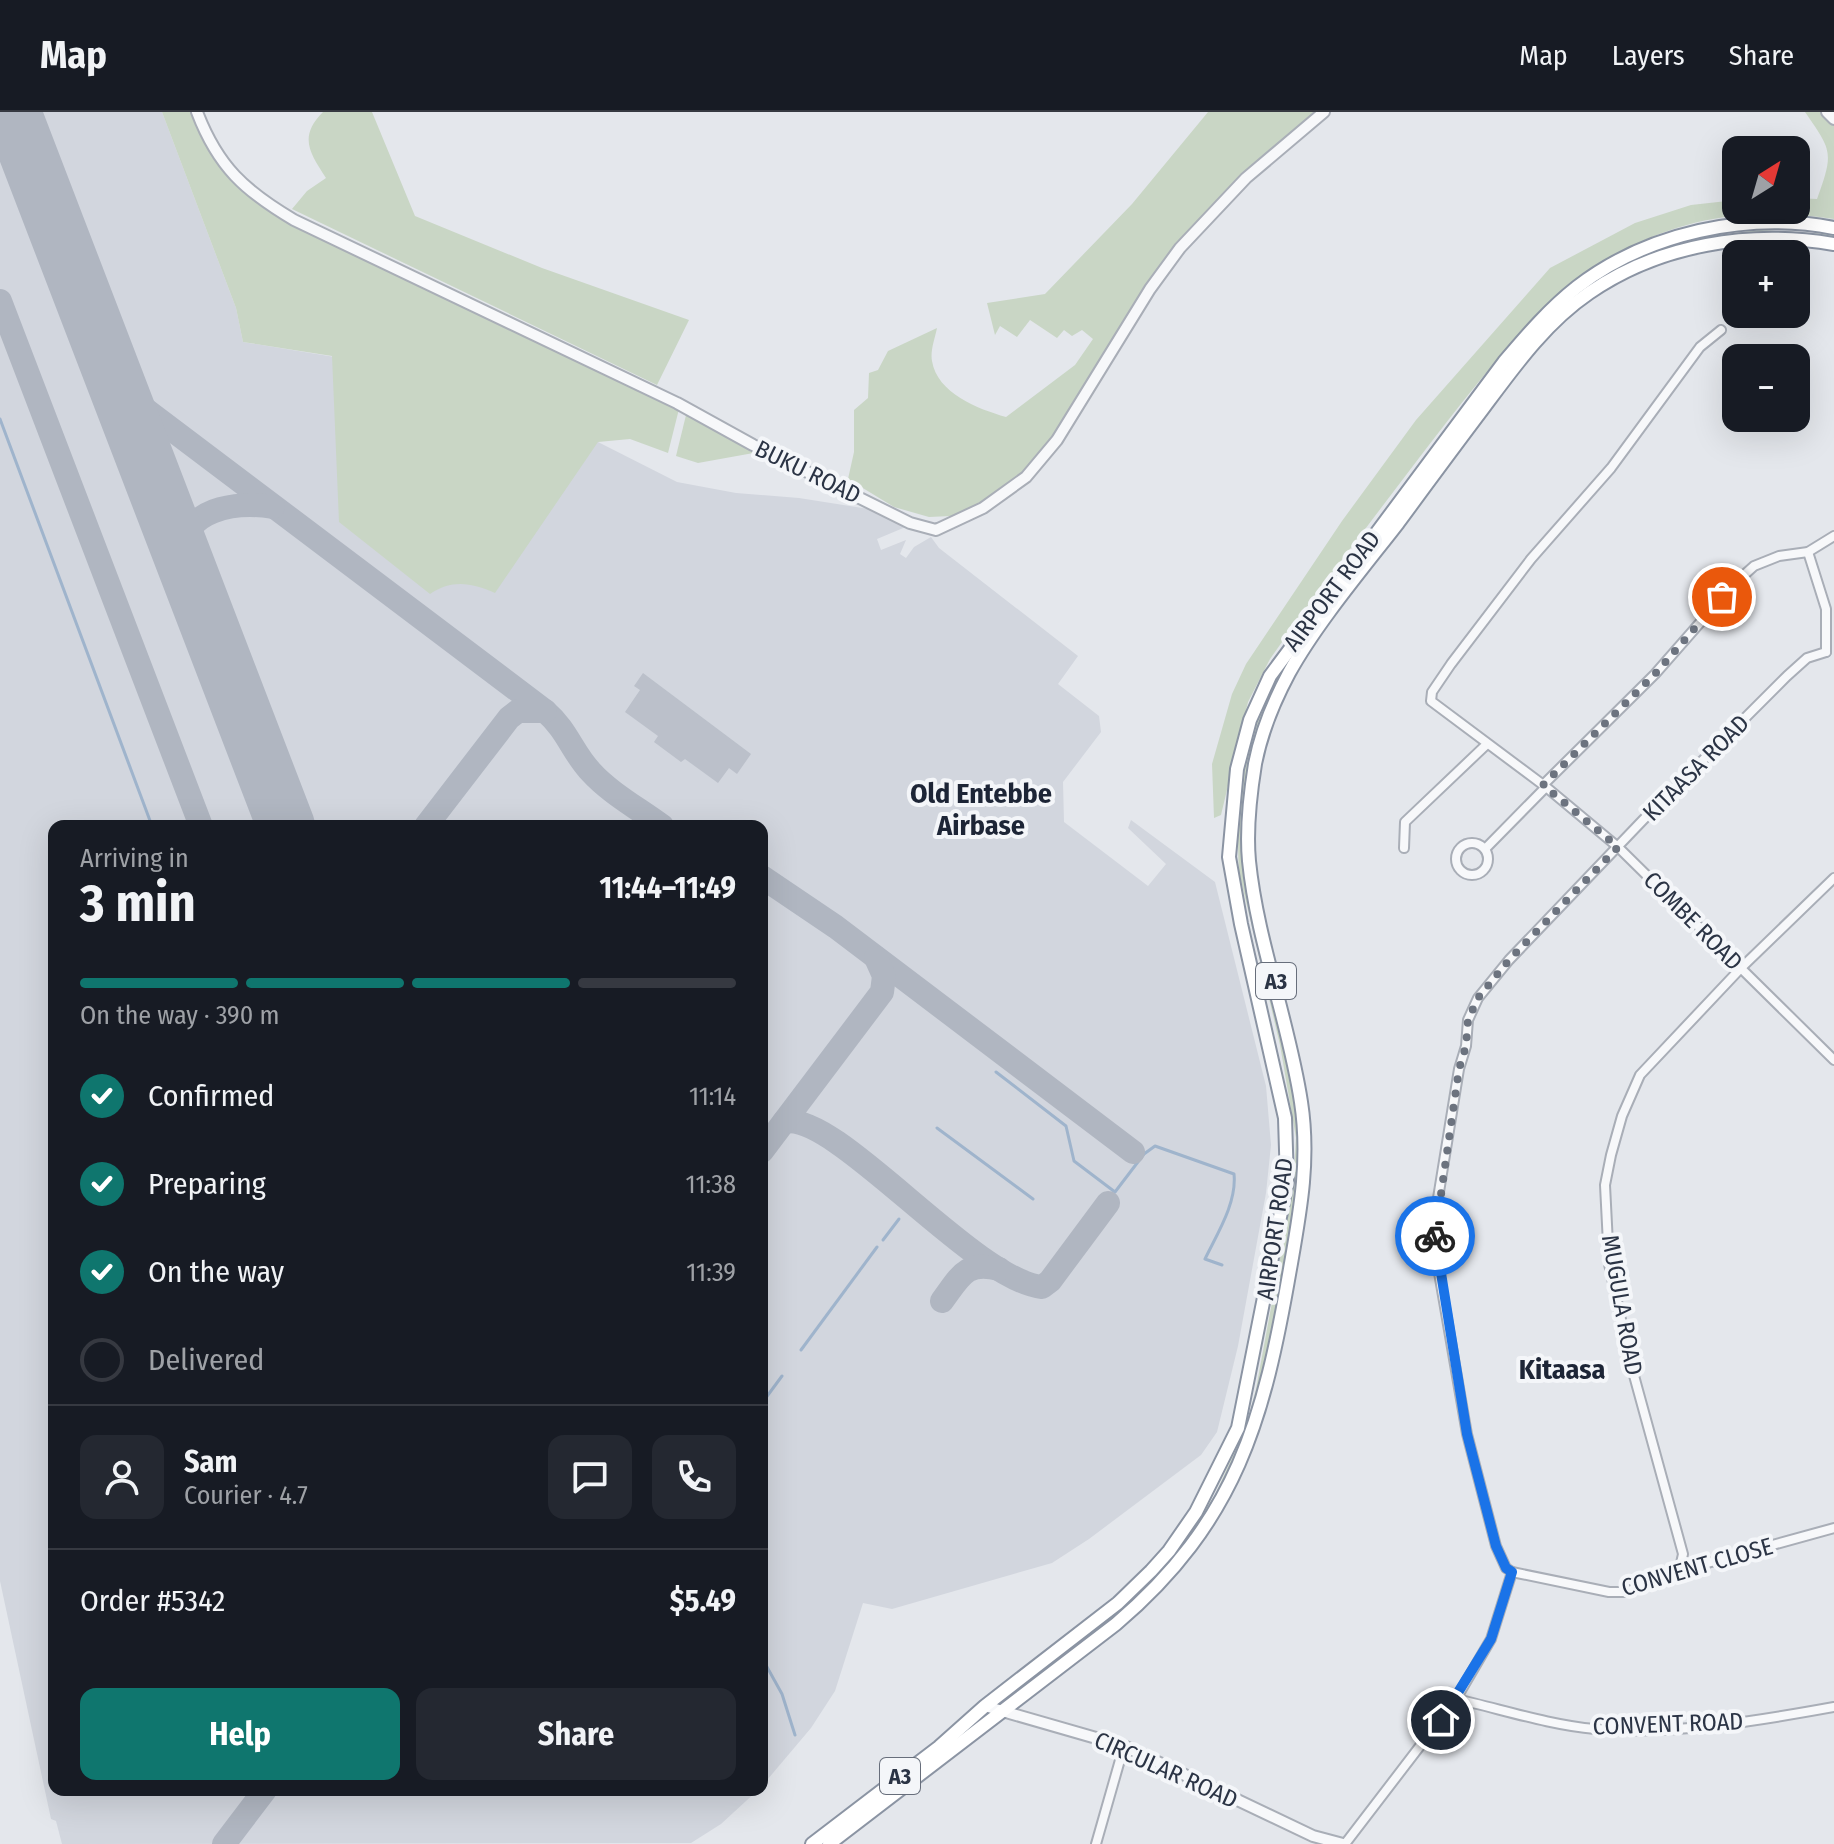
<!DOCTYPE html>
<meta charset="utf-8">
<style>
:root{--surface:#171b24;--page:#242831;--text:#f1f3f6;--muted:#9ea1a6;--line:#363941;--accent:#0f766e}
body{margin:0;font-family:"Fira Sans Condensed",sans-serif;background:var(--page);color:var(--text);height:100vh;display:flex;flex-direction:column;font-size:30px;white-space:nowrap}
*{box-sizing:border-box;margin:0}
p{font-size:26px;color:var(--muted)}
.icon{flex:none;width:44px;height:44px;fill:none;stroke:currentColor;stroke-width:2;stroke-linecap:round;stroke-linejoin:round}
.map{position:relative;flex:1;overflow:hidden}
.sheet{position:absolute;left:48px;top:708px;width:720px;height:976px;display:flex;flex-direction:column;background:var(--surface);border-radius:16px;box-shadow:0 8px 32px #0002}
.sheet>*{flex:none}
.needle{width:52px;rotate:37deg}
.controls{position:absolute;left:1722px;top:24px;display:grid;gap:16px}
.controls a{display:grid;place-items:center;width:88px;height:88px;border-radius:16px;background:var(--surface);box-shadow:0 8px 32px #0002;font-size:40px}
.pin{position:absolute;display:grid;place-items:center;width:68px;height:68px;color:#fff;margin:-34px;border:4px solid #fff;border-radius:50%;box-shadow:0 2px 8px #0007}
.courier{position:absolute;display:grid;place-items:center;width:80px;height:80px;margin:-40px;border:6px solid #1a73e8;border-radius:50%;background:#fff;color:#222;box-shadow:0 2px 10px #0007}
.overview em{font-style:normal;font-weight:700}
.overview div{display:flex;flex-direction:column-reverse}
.overview{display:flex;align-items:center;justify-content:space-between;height:136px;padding:0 32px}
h1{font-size:52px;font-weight:700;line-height:60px}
.bar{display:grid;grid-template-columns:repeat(4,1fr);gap:12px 8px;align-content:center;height:96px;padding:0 32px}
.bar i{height:10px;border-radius:6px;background:var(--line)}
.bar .current{background:var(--accent)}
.bar p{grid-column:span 4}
.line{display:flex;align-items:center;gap:20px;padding:0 32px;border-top:2px solid var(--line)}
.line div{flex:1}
.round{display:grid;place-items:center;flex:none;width:84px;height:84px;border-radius:16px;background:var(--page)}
ol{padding:0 32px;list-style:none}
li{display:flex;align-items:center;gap:24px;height:88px}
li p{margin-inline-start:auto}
li .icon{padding:8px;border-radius:50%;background:var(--accent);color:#fff;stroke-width:4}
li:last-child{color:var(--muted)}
li i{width:44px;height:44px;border:4px solid var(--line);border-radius:50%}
.cta{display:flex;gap:16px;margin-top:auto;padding:16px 32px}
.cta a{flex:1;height:92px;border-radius:16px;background:var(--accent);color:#fff;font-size:32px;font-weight:700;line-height:92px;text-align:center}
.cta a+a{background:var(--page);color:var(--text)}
header{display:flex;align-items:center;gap:48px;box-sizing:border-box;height:112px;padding:0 40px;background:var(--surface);border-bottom:2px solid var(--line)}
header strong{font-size:38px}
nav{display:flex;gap:44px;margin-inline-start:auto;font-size:28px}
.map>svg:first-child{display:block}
.built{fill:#d2d6de}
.green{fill:#c9d6c5}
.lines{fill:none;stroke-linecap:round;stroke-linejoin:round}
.stream{stroke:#9fb4cc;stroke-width:3}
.taxiway{stroke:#b0b6c1;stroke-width:24}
.runway{stroke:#b0b6c1;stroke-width:58}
.building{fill:#bbc0ca}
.minor-casing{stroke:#a9aeb7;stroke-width:12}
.tertiary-casing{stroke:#a9aeb7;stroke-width:14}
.trunk-casing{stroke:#8b94a3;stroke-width:16}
.minor{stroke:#f7f8fa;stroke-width:8}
.tertiary{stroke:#f7f8fa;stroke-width:10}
.trunk{stroke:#fff;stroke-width:12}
.done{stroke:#6c737f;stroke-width:8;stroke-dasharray:0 14.4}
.route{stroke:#1a73e8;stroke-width:10}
.labels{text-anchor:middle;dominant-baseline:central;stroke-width:8;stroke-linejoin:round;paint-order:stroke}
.shield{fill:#f4f6f9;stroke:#676e7b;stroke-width:2}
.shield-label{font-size:22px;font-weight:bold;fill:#2b3445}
.street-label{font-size:24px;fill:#2b3445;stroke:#f4f6f9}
.quarter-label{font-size:28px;font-weight:bold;fill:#1d2536;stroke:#f4f6f9}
</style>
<header>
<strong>Map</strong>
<nav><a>Map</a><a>Layers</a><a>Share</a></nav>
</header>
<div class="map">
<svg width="1834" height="1732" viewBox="0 0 1834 1732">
<rect width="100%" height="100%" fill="#e4e7ec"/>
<path class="built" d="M0,0H162L236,196L243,230L347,247L598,330L677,370L736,381L799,386L875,398L908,414L877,427L881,438L906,428L900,442L906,446L914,435L931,425L939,436L1078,544L1058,572L1099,604L1101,620L1063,670L1064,710L1148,774L1166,752L1128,716L1131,708L1215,770L1266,974L1271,1033L1266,1081L1238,1234L1217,1320L1201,1343L1089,1427L1052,1451L892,1497L863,1491L835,1579L811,1616L762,1674V714H54V1678H758L721,1712L691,1731L62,1732L56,1709L51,1707L0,1469Z"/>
<g class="green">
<path d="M162,0H202L215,35L267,93L680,293L668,341L630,327L598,330L495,481C472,471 452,467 430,482L339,410L332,244L243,230L236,196Z"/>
<path d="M323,0H372L415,104L542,156L689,208L657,273L292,97L307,79L326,66C310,41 298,25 323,0Z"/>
<path d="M1208,0H1318L1178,134L1056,323L1029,358L991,388L951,404L929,405L894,395L848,367L854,340V298L868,286L869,261L878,258L888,239L937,216C935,226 930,239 932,249C937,281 978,297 1006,305L1075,253L1093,227L1082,218L1072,224L1064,218L1057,226L1030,208L1017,225L1000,214L995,223L987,191L1045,182L1132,92Z"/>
<path d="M1805,0H1820L1834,14V107C1626,75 1532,199 1419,346C1369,412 1318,478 1270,547L1248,590L1221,703L1214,706L1212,652L1232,582L1246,552L1342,409L1416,308L1550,156L1635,111L1691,93L1736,88V98H1796V86L1817,87C1834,40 1832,39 1805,0Z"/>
<path d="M1760,118L1828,122L1833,123L1834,127L1817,125L1662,142L1554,208L1366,447L1260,612L1246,665L1242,743L1248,790L1296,988L1299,1048L1297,1081L1261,1273L1236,1352L1193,1427L1130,1496L1001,1593L1004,1587L1126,1492L1167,1453L1215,1383L1246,1315L1256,1277L1293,1076L1296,1026L1280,933L1239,760C1235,698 1244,636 1269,579C1276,562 1288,547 1298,531L1568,190C1635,145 1680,127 1760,118Z"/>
<path d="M687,299L759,340L698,351L676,344Z"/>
</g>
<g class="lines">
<g class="stream">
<path d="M0,307L152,714"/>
<path d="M996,960L1066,1014L1074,1049L1115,1080L1144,1042L1155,1034L1234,1062C1237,1091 1217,1122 1205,1147L1222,1153"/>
<path d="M937,1016L1033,1087"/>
<path d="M883,1128L899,1107"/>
<path d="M801,1238L877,1135"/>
<path d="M762,1291L782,1264"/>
<path d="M762,1546L782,1582L795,1623"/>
</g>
<g class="taxiway">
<path d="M0,189L201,714"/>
<path d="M113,263L124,281L150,301L545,599C568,619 572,640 591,660C610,681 639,697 662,714"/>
<path d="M182,444C181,396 237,389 273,395"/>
<path d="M426,714L509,606L518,599H545"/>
<path d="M762,765L836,815L1133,1040"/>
<path d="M784,1010C835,998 973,1168 1042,1175L1050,1169L1108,1091"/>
<path d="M762,1039L882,880L884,864L876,846"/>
<path d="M942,1189C960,1165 966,1148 999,1157"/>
<path d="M224,1732L265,1678"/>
</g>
<path class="runway" d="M12,0L286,714"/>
</g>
<path class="building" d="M643,561L751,642L737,662L729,656L718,671L685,647L681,650L654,630L658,624L625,600L640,578L634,574Z"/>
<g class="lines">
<g class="minor-casing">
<g id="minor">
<path d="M1721,218L1700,235L1611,356L1531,447L1451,552L1432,580L1431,589L1546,675L1618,735L1834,948"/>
<path d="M1808,440L1826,497V540"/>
<path d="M1543,673L1655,562L1734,472L1754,454L1779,444L1808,440L1834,424"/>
<circle cx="1472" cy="747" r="16"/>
<path d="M1404,736L1405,710L1487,632"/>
<path d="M1485,737L1546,675"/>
<path d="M1685,1459L1681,1451L1683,1442L1630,1249L1609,1152L1605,1073L1611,1043L1622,1004L1640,963L1741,856L1834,766"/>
<path d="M1512,1460L1609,1480H1626L1704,1452L1834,1416"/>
<path d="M1456,1587C1501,1597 1549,1613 1595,1617C1674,1623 1757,1609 1834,1595"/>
<path d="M1096,1732L1124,1634"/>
<path d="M1345,1732L1456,1587L1491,1527L1512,1460L1506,1456L1496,1434L1467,1322L1434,1132L1438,1086L1459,957L1466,934L1468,908L1478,886L1509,848L1643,708L1787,564L1807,546L1826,540"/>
</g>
</g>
<g class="tertiary-casing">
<g id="tertiary">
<path d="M197,0C218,55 245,79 294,108L677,291L753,333L910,411L936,418L983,396L1026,365L1057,328L1150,177L1180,136L1246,66L1324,0"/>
<path d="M1827,0L1834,7"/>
<path d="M985,1594L1124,1634L1313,1724L1343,1732"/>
</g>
</g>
<g class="trunk-casing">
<g id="trunk">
<path d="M812,1732L939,1635L985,1594L1118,1491L1151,1459L1169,1439L1196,1400L1238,1316L1287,1070L1285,1006L1241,812L1229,745L1237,657L1250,608L1270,564L1504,250C1527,223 1549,197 1577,175C1647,121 1748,99 1834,116"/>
<path d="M829,1732L1116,1512C1237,1409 1264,1307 1290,1157C1300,1100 1310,1048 1301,990C1289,910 1257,829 1249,749C1246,717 1250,683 1255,652C1261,621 1274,589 1289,561C1316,512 1363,456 1398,411C1426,373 1454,335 1482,298C1514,255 1545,211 1589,181C1660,132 1750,118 1834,132"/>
</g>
</g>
<use href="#minor" class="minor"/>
<use href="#tertiary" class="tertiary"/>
<use href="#trunk" class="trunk"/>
</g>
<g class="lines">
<path class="done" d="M1435,1124L1459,957L1466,934L1468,908L1478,886L1509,848L1618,735L1543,673L1655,562L1722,485"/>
<path class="route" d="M1435,1124L1467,1322L1496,1434L1506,1456L1512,1460L1491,1527L1441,1608"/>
</g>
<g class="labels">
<g class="shield">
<rect x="1256" y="851" width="40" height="36" rx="6"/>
<rect x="880" y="1646" width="40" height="36" rx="6"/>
</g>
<g class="shield-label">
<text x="1276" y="869">A3</text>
<text x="900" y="1664">A3</text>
</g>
<g class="street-label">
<text transform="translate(808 360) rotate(26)">BUKU ROAD</text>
<text transform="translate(1332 479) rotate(-53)">AIRPORT ROAD</text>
<text transform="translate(1696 656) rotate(-45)">KITAASA ROAD</text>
<text transform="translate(1693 809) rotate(45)">COMBE ROAD</text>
<text transform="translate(1275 1117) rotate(-82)">AIRPORT ROAD</text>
<text transform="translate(1622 1193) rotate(80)">MUGULA ROAD</text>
<text transform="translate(1697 1455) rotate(-16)">CONVENT CLOSE</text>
<text transform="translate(1668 1612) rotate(-2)">CONVENT ROAD</text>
<text transform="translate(1166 1658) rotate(24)">CIRCULAR ROAD</text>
</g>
<g class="quarter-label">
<text x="981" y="681">Old Entebbe<tspan x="981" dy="32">Airbase</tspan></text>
<text x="1562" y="1257">Kitaasa</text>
</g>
</g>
</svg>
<div class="controls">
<a><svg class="needle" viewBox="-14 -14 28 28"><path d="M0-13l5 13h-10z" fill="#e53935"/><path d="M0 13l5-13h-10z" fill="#9ea1a6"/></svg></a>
<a>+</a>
<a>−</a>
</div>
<div class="pin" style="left:1722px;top:485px;background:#ea580c"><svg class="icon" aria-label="bag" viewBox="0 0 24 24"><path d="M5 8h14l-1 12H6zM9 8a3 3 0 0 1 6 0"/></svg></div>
<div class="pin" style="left:1441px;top:1608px;background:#1f2937"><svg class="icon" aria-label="home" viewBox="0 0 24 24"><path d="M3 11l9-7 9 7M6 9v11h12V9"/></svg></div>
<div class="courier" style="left:1435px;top:1124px"><svg class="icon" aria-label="bike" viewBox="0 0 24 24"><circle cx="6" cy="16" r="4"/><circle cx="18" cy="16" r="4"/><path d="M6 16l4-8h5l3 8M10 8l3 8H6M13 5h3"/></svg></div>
<section class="sheet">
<div class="overview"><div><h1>3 min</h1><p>Arriving in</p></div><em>11:44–11:49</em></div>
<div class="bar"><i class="current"></i><i class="current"></i><i class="current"></i><i></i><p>On the way · 390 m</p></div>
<ol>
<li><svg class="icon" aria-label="check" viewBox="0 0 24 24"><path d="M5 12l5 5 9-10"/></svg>Confirmed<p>11:14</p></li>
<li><svg class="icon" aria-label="check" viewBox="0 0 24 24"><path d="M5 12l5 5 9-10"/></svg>Preparing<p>11:38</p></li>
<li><svg class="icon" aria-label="check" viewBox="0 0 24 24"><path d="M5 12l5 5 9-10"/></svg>On the way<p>11:39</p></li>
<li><i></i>Delivered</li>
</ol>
<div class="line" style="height:144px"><a class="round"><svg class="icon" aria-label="person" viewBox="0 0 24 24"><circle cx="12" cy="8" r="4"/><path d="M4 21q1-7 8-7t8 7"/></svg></a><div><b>Sam</b><p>Courier · 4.7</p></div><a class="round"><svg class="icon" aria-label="chat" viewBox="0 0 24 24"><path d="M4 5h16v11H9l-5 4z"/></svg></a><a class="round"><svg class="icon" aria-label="phone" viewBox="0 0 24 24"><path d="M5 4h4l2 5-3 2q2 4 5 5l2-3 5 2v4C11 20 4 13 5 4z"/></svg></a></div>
<div class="line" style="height:104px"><div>Order #5342</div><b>$5.49</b></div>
<div class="cta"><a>Help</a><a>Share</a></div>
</section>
</div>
